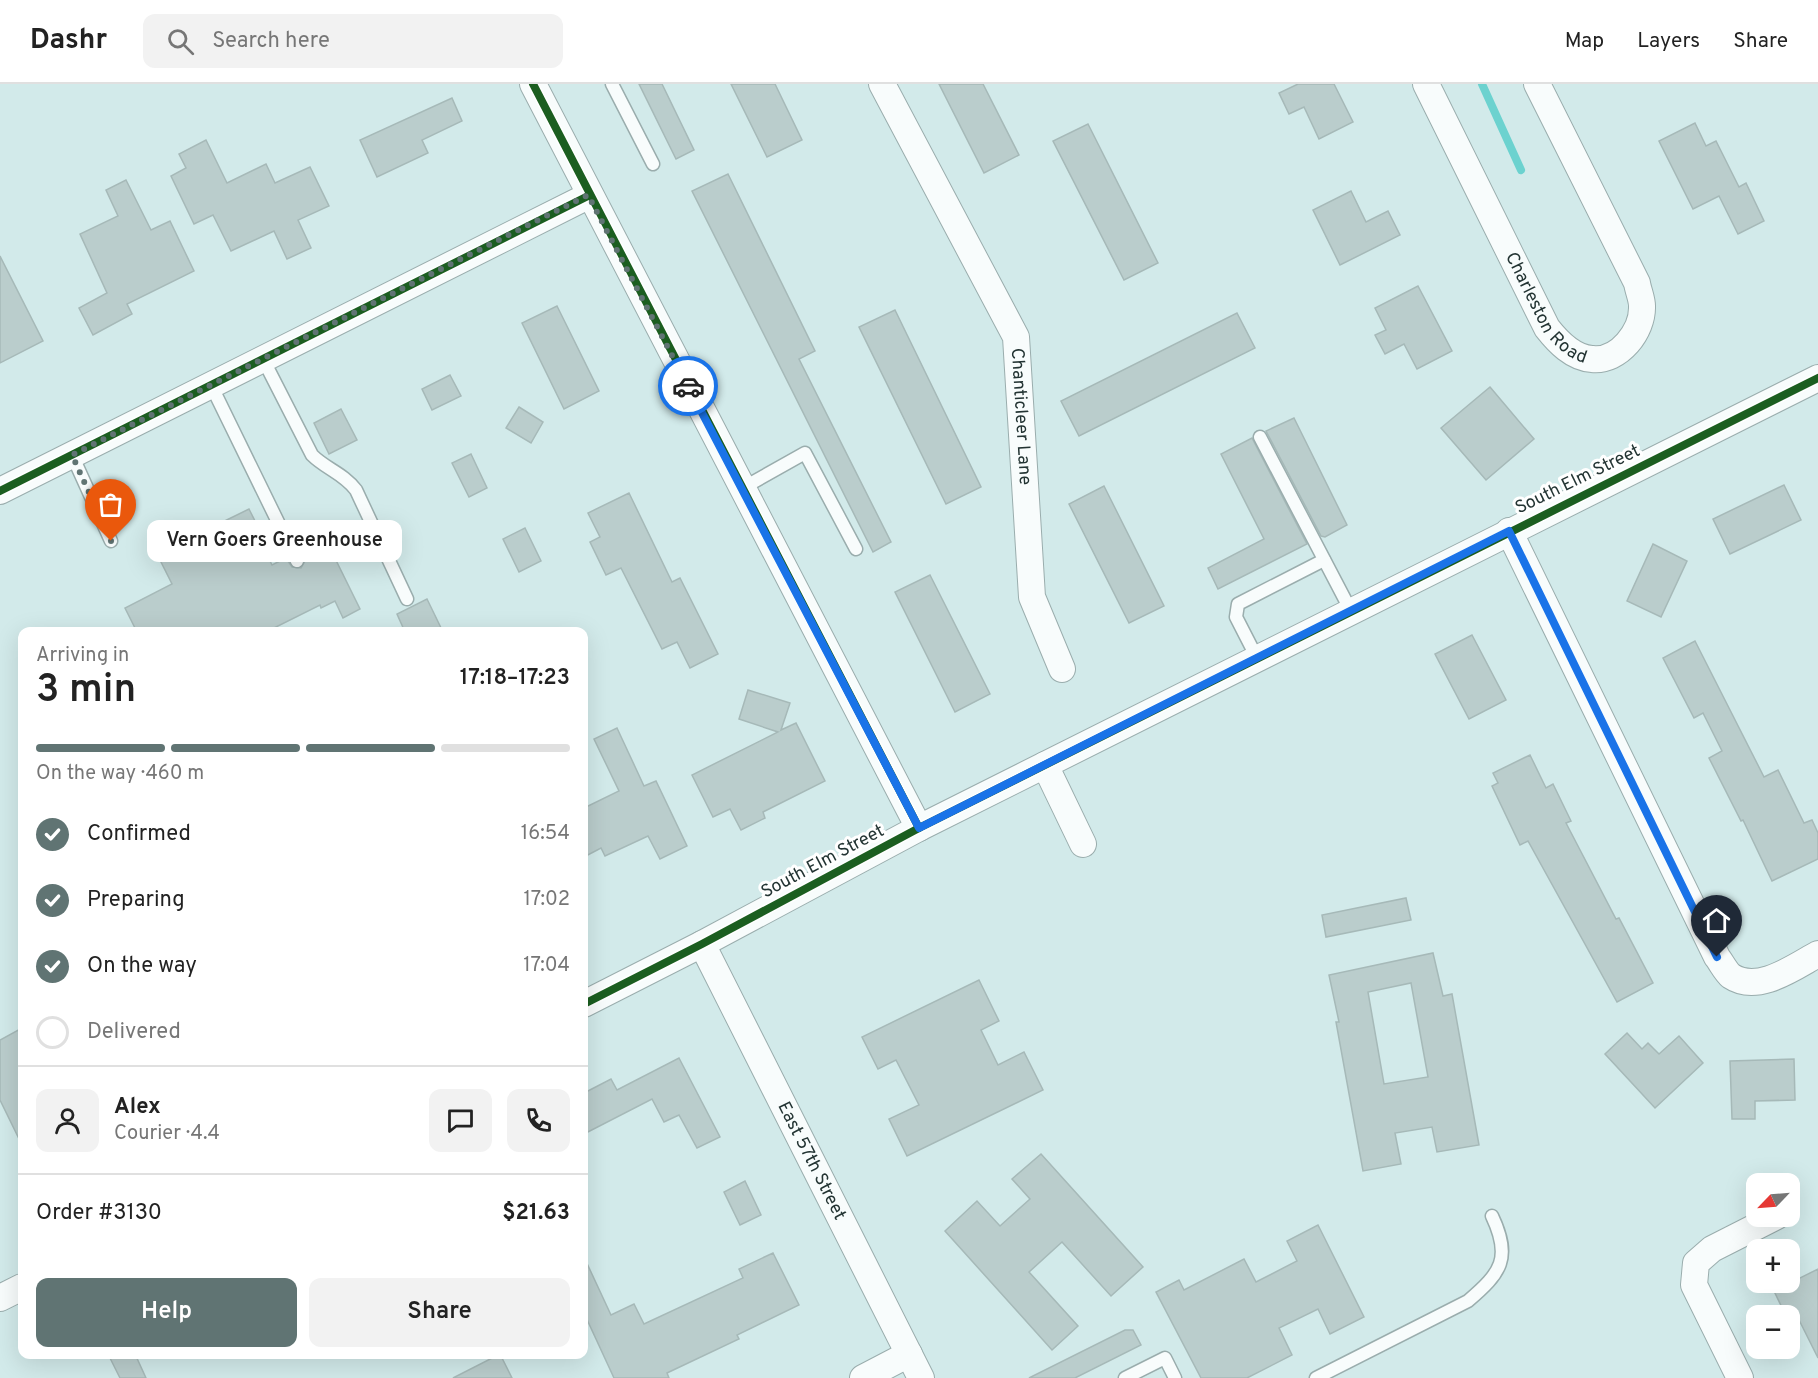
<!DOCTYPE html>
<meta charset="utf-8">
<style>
:root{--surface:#fff;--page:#f2f2f2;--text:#222;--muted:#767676;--line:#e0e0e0;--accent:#607473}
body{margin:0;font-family:Overpass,sans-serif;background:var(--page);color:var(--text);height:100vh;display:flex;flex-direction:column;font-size:22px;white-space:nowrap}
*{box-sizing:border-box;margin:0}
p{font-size:20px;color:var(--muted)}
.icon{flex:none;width:33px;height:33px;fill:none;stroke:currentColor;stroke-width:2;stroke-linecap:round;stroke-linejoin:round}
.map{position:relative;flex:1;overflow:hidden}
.details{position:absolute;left:18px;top:543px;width:570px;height:732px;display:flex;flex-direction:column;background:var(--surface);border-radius:12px;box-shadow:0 6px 24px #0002}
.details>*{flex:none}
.needle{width:39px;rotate:245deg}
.controls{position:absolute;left:1746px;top:1089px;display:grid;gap:12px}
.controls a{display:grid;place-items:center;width:54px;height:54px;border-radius:12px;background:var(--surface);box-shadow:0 6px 24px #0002;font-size:30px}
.pin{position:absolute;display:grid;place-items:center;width:51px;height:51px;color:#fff;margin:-62px -26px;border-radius:50% 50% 50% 0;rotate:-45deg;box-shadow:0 0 6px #0007}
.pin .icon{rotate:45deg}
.courier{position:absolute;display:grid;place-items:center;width:60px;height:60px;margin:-30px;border:4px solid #1a73e8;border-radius:50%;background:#fff;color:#222;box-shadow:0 2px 8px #0007}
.bubble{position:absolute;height:42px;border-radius:12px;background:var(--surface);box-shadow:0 6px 24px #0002;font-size:20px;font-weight:600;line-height:42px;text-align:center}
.head em{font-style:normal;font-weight:600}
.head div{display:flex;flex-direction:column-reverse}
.head{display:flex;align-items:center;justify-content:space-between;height:102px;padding:0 18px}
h1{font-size:39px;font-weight:600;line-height:45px}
.bar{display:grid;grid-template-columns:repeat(4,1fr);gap:9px 6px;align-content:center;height:72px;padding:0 18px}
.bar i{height:8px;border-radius:4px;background:var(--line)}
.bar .selected{background:var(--accent)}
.bar p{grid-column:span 4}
.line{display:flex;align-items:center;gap:15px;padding:0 18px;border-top:2px solid var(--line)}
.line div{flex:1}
.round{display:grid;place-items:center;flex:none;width:63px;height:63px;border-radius:12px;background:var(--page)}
ol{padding:0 18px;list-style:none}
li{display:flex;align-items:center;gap:18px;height:66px}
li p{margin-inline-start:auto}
li .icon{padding:6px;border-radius:50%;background:var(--accent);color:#fff;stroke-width:4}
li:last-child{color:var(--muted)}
li i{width:33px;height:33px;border:3px solid var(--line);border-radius:50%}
.cta{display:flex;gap:12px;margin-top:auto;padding:12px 18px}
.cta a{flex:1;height:69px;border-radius:12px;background:var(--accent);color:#fff;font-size:24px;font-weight:600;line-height:69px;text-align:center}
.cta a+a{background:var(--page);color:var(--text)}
header{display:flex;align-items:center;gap:36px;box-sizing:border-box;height:84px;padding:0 30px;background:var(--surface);border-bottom:2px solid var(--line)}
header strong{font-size:28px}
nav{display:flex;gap:33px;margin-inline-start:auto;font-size:21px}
.search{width:420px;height:54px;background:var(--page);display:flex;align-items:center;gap:15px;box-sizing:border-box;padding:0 21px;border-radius:12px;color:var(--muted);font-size:22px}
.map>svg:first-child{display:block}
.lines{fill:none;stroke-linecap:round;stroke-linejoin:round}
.stream{stroke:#6cd2cf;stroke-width:8}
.building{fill:#bacdcc;stroke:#a6b9b8;stroke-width:1.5;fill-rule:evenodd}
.service-casing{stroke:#9aadad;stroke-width:15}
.minor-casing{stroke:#9aadad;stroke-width:28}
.service{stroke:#f8fcfc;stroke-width:12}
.minor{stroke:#f8fcfc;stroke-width:26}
.cycleway-casing{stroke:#fff;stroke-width:11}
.cycleway{stroke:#1b5e20;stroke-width:8}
.done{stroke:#607473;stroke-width:6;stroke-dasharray:0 10.8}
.route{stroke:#1a73e8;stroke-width:8}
.labels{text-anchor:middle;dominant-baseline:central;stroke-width:6;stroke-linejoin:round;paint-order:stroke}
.street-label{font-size:18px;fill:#233433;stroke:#fff}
</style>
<header>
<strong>Dashr</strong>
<div class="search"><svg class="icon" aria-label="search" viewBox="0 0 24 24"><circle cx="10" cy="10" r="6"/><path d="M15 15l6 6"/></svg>Search here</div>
<nav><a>Map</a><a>Layers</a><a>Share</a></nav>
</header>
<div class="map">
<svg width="1818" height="1294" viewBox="0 0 1818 1294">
<rect width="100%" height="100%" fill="#d2eaea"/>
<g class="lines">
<path class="stream" d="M1482,0L1521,86"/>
</g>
<g class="building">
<path d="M639,0H662L694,66L676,75Z"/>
<path d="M731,0H775L802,56L767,73Z"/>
<path d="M939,0H983L1019,71L984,89Z"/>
<path d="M1298,0H1334L1353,38L1319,55L1304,23L1289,30L1279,9Z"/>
<path d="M452,14L462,37L422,56L428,69L377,93L360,56Z"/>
<path d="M1695,39L1706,62L1716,57L1739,103L1746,99L1764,137L1738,150L1719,112L1693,125L1659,57Z"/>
<path d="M1088,40L1158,179L1124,196L1053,57Z"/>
<path d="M206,56L227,99L266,80L275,99L310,83L329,122L298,136L311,164L287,175L274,147L231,167L213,131L194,140L171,92L186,84L179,70Z"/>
<path d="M728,90L815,267L799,275L891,458L873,468L692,107Z"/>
<path d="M126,96L151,146L170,137L194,187L127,220L132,230L93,251L79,224L107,209L80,150L118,132L106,106Z"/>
<path d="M1351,107L1366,138L1388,127L1400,151L1340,181L1313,126Z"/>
<path d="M0,172L43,257L0,279Z"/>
<path d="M1418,202L1452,267L1417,285L1404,260L1385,270L1375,251L1386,246L1375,224Z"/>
<path d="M557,222L599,307L564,325L522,239Z"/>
<path d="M895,226L981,403L946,420L859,243Z"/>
<path d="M1237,229L1255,264L1079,352L1061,317Z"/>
<path d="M450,291L461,312L432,326L422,305Z"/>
<path d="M1490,303L1534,355L1486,396L1441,344Z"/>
<path d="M519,323L543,338L531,359L506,344Z"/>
<path d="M341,325L357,356L329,370L314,339Z"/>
<path d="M1294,334L1347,441L1325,453L1321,452L1266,347Z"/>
<path d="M1252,354L1307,460L1218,505L1208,484L1264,455L1221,370Z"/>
<path d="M471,370L487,404L469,413L452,379Z"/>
<path d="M1784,401L1801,436L1730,470L1713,435Z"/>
<path d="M1104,402L1164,522L1129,539L1069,420Z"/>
<path d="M629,409L672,498L680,494L718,570L690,584L677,558L662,565L621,484L606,491L590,458L600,453L588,429Z"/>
<path d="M249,425L259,445L255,446L272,481L286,474L292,483L301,484L305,477L301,466L325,454L360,525L343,534L335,517L321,524L320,521L266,548H137L125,524L172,500L157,470Z"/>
<path d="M525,444L541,477L519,488L503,455Z"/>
<path d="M1653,460L1687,477L1661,533L1627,517Z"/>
<path d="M930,491L990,610L955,628L895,508Z"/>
<path d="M427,515L443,548H405L397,530Z"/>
<path d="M1472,551L1506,616L1469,635L1435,570Z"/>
<path d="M1695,557L1764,693L1778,686L1804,739L1812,736L1818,749V775L1772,797L1743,736L1741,737L1709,674L1722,667L1703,629L1694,634L1663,574Z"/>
<path d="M748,606L790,619L781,646L796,639L825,697L763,728L765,734L741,746L730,725L713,733L692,691L778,648L739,635Z"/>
<path d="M617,644L644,702L656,697L687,762L660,775L648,752L605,772L601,764L584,773V724L619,707L594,655Z"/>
<path d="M1530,671L1546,704L1553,700L1571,737L1566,739L1616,835L1619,834L1653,899L1617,918L1528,757L1520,761L1492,702L1498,699L1493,689Z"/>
<path d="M1406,814L1411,836L1326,853L1322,831Z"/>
<path d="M1433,869L1443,912L1452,910L1479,1061L1437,1068L1432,1043L1395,1049L1401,1080L1363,1087L1336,938H1339L1329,891ZM1411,899L1428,993L1384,1000L1368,908Z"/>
<path d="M979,896L999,937L981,946L998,981L1024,968L1043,1006L907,1072L889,1035L919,1021L896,976L878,985L862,953Z"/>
<path d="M22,944V1061L0,1016V956Z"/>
<path d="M1627,949L1642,965L1648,959L1659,970L1679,952L1703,979L1655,1024L1605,970Z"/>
<path d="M679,974L720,1053L697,1064L679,1031L664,1038L652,1015L584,1050V1009L611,995L617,1006Z"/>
<path d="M1794,975L1795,1016L1755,1017V1035H1732L1730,977Z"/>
<path d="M1041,1070L1143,1183L1111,1212L1062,1158L1029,1188L1078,1242L1052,1266L945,1147L977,1117L1000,1142L1030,1115L1012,1095Z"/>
<path d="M745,1097L761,1131L740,1141L724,1108Z"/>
<path d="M1318,1141L1364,1233L1330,1250L1318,1225L1279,1244L1292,1271L1247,1294H1201L1156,1208L1179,1196L1184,1206L1244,1175L1256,1198L1297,1177L1287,1157Z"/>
<path d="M773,1169L799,1221L737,1251L739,1255L667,1289L669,1294H614L584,1229V1173L611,1231L634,1220L644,1240L743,1194L739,1185Z"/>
<path d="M1818,1185V1274L1797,1232H1786L1774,1207Z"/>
<path d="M1125,1246H1133L1141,1261L1075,1294H1029Z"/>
<path d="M108,1270H135L146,1294H120Z"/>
<path d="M500,1270L512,1294H453Z"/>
</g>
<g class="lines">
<g class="service-casing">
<g id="service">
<path d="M612,0L653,80"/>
<path d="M263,275L312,371C326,385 343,389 356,406L407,515"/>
<path d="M211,301L297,477"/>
<path d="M1260,353L1351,527"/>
<path d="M72,371L111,457"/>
<path d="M741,405L805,369L856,465"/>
<path d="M1257,574L1236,533L1238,520L1324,476"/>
<path d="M1125,1294L1165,1274L1175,1294"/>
<path d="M1316,1294L1468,1217C1501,1189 1512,1174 1492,1132"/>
</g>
</g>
<g class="minor-casing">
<g id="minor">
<path d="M533,0L919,744"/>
<path id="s1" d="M882,0L1016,253L1032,513L1062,585"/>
<path id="s2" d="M1426,0L1547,244C1558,258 1573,274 1592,275C1619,278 1643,247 1642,222C1642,215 1638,206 1637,199L1537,0"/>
<path d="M0,407L588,112"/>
<path d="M1509,447L1717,873C1721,878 1726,888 1731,892C1758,910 1794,883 1818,870"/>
<path d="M1045,681L1083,760"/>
<path id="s3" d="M702,860L921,1294"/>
<path d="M584,920L702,860L919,744L1818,294"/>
<path d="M0,1214L22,1203"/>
<path d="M863,1294L909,1270"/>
<path d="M1740,1294L1694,1201L1696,1179L1712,1165L1777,1132"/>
</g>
</g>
<use href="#service" class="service"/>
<use href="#minor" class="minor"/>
<g class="cycleway-casing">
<g id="cycleway">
<path d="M533,0L919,744"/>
<path d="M0,407L588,112"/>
<path d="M584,920L702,860L919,744L1818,294"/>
</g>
</g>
<use href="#cycleway" class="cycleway"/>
</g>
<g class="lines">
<path class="done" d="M111,457L72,371L588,111L688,302"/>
<path class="route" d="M688,302L919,744L1509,447L1717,873"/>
</g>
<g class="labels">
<g class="street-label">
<text stroke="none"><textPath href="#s2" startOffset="256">Charleston Road</textPath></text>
<text stroke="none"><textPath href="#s1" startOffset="366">Chanticleer Lane</textPath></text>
<text transform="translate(1578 396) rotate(-26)">South Elm Street</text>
<text transform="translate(823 778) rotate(-28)">South Elm Street</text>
<text stroke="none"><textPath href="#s3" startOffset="243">East 57th Street</textPath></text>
</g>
</g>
</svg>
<div class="controls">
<a><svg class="needle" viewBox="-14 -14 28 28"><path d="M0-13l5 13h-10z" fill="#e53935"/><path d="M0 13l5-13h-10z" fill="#767676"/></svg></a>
<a>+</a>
<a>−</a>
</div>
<div class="pin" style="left:111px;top:457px;background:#ea580c"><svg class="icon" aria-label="bag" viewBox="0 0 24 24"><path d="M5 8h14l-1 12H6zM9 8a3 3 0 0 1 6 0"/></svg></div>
<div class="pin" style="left:1717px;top:873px;background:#1f2937"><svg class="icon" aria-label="home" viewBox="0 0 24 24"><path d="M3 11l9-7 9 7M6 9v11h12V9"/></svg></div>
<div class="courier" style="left:688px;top:302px"><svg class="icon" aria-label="car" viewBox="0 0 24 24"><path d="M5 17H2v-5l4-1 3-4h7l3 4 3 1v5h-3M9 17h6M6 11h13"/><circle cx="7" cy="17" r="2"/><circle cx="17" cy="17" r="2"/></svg></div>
<div class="bubble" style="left:147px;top:436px;width:255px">Vern Goers Greenhouse</div>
<section class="details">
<div class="head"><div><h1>3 min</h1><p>Arriving in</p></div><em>17:18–17:23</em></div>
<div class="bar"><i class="selected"></i><i class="selected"></i><i class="selected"></i><i></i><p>On the way · 460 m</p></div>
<ol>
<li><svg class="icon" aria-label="check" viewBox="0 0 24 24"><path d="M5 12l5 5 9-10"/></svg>Confirmed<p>16:54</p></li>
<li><svg class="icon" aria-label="check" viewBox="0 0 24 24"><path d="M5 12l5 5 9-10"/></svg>Preparing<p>17:02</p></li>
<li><svg class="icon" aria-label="check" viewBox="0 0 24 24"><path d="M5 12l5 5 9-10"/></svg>On the way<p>17:04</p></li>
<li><i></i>Delivered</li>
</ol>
<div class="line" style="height:108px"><a class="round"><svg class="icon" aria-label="person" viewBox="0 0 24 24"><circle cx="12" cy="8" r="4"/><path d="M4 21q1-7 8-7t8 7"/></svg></a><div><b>Alex</b><p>Courier · 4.4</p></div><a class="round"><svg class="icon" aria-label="chat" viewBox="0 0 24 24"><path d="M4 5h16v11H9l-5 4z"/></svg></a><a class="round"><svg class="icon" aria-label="phone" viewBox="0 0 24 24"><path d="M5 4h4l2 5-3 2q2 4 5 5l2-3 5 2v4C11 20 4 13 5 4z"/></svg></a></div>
<div class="line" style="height:78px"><div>Order #3130</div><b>$21.63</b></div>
<div class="cta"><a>Help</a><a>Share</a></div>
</section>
</div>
